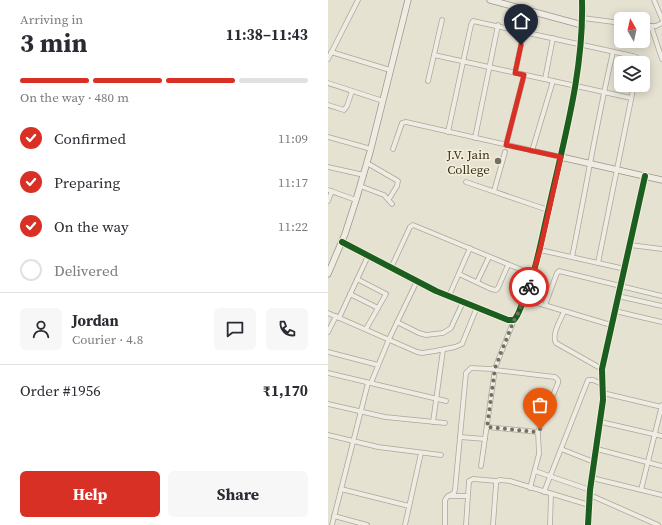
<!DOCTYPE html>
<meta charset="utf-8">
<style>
:root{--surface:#fff;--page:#f7f7f7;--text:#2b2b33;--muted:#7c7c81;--line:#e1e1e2;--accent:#d93025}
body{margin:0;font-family:"Source Serif 4",serif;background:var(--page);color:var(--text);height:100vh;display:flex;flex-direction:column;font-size:15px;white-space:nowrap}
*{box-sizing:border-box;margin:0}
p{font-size:13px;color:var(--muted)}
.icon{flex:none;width:22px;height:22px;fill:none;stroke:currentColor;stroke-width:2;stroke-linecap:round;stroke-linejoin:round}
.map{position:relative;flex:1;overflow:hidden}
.drawer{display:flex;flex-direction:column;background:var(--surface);width:328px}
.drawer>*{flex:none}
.needle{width:26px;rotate:351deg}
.tools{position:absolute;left:286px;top:12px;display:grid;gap:8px}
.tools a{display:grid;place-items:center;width:36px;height:36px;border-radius:6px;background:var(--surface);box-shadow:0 2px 10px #0003;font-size:20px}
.pin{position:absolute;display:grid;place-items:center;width:34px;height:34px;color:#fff;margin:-41px -17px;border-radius:50% 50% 50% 0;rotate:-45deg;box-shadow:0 0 4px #0007}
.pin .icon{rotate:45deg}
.courier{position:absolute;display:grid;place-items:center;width:40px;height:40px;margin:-20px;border:3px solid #d93025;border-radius:50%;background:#fff;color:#222;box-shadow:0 1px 5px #0007}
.overview em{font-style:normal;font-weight:700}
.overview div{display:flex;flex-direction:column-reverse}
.overview{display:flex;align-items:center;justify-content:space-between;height:68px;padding:0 20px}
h1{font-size:26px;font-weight:700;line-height:30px}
.bar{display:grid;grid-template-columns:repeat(4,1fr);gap:6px 4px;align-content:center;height:48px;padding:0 20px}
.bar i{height:5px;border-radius:3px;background:var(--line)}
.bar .active{background:var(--accent)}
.bar p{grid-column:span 4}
.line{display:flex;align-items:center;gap:10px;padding:0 20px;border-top:1px solid var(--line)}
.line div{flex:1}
.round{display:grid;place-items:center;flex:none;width:42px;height:42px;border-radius:6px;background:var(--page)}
ol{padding:0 20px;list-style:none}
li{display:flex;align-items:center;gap:12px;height:44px}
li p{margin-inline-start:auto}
li .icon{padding:4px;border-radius:50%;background:var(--accent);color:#fff;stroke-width:4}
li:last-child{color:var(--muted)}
li i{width:22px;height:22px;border:2px solid var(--line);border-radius:50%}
.button{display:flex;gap:8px;margin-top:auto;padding:8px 20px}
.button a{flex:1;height:46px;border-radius:6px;background:var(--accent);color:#fff;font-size:16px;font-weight:700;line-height:46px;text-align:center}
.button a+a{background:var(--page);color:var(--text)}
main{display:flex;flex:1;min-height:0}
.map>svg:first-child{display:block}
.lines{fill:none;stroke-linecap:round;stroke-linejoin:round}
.street-casing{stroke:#aba79a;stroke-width:5.5}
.secondary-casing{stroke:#9b968a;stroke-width:7}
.street{stroke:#eeece3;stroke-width:4}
.secondary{stroke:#eeece3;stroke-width:5.5}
.cycleway-casing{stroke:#f5f0da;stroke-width:8}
.cycleway{stroke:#1b5e20;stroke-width:6}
.done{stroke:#766f60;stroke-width:4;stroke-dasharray:0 7.2}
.route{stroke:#d93025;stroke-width:5}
.poi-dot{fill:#766f60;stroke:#f5f0da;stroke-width:1.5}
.labels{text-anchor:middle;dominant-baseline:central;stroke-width:3;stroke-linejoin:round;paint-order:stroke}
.poi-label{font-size:13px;fill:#3b3122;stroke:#f5f0da;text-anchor:end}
</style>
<main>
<section class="drawer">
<div class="overview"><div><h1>3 min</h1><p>Arriving in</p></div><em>11:38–11:43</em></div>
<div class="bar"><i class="active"></i><i class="active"></i><i class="active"></i><i></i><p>On the way · 480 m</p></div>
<ol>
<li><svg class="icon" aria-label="check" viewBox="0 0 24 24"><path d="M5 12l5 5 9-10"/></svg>Confirmed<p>11:09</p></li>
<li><svg class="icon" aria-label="check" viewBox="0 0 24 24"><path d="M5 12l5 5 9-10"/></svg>Preparing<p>11:17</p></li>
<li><svg class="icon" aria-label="check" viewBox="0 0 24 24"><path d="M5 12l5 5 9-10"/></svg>On the way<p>11:22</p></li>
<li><i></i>Delivered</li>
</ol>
<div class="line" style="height:72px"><a class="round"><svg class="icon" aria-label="person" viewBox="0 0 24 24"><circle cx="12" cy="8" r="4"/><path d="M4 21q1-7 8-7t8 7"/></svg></a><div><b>Jordan</b><p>Courier · 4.8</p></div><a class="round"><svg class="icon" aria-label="chat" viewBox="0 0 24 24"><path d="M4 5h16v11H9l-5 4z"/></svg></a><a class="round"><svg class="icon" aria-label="phone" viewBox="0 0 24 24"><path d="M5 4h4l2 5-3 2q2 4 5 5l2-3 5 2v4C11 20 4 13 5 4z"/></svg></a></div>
<div class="line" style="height:52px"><div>Order #1956</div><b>₹1,170</b></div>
<div class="button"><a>Help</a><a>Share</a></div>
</section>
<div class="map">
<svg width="334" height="525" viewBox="0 0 334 525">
<rect width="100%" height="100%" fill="#e5e2d2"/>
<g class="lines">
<g class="street-casing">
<g id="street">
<path d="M326,0L334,19"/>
<path d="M255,18L293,23"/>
<path d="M315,26H328L334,23"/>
<path d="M323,26L334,59"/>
<path d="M3,52L62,70"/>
<path d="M106,55L303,98"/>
<path d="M0,59L30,0"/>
<path d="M187,73L196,31"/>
<path d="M217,79L225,38"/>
<path d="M100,81L114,20"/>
<path d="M0,83L55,101"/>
<path d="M0,105L16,110L19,106L24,91"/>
<path d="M120,132L143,25L145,21L305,56L308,57L310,63"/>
<path d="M0,137L43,149"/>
<path d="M147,138L170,25"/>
<path d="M178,145L196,75"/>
<path d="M65,149L74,123L78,122L233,157"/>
<path d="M204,151L225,81"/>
<path d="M39,163L70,181L69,186L61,199"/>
<path d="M0,167L36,175"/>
<path d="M138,182L220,210"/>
<path d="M32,186L56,195L64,204"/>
<path d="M0,190L28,200"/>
<path d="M166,191L177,152"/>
<path d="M0,201L4,191"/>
<path d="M302,245L334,249"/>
<path d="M212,250L297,269"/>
<path d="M244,257C258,189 269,120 285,52"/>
<path d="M270,263L306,85"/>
<path d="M63,268L82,227L85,225L206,275"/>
<path d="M131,274L163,289L168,290L170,288L180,265"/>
<path d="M29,279L58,294L38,329"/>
<path d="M149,282L161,257"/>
<path d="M22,294L50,308"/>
<path d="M121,296L142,248"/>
<path d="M290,296L334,306"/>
<path d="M196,299L283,325"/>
<path d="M217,305L229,273L231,271L334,296"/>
<path d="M236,311C233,320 223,334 228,343L274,369"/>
<path d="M287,311L334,322"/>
<path d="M0,313L89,352L94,353L107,351L127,347L134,344L149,307"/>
<path d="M11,318L40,256"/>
<path d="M69,322L91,333L98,335L115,333L123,328L135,302"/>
<path d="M0,332L8,316"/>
<path d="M0,352L50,365"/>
<path d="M0,373L118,401"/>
<path d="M43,383L61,339L89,281"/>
<path d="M275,393L334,407"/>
<path d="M0,404L57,417L117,423"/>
<path d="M105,422L115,350"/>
<path d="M273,422L334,436"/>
<path d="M159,427L210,432L230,383V380L227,377L167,370"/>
<path d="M0,435L50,447L113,455"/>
<path d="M132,437L157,439"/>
<path d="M233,449L266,462"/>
<path d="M269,449L334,466"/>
<path d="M153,466L167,369"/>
<path d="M207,471L262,490"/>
<path d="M264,478L334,495"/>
<path d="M202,488L211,454L210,432"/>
<path d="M13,489L81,506"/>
<path d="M313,490L334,405"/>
<path d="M216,492L260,380H265L274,384"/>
<path d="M262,495L330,525"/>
<path d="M121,496H139"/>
<path d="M6,516L39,525"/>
<path d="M4,525L40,383"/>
<path d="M77,525L93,453"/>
<path d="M117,525V500L120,496L126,493L127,490L138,373L143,368L163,369L167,368L186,320"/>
<path d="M138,525L141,481L145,479L169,481"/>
<path d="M165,525L168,484V482L171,480L182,481L261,505"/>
<path d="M222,525L223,494"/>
<path d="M260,525L262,490L275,400L274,369L317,176"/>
</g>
</g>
<g class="secondary-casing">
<g id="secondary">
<path d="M162,0L254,25"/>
<path d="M233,157L334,180"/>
<path d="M14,242L108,291L180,320H186C190,316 192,309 194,304C208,273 213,240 221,207C236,139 256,71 254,0"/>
<path d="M0,274L17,234L28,200L42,152L80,0"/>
</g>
</g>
<use href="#street" class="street"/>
<use href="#secondary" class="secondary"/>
<g class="cycleway-casing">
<g id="cycleway">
<path d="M14,242L108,291L180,320H186C190,316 192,309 194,304C208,273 213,240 221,207C236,139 256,71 254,0"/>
<path d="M260,525L262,490L275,400L274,369L317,176"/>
</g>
</g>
<use href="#cycleway" class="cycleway"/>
</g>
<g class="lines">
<path class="done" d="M201,287L188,318L186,320L167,368L159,427L207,432L212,429"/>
<path class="route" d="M193,45L187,73L196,75L178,145L233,157L212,250L201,287"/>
</g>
<circle class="poi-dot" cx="170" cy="161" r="4"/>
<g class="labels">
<g class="poi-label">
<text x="162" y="154">J.V. Jain<tspan x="162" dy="15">College</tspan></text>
</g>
</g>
</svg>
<div class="tools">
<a><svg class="needle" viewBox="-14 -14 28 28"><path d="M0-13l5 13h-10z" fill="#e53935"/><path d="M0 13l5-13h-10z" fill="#7c7c81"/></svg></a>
<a><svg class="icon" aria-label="layers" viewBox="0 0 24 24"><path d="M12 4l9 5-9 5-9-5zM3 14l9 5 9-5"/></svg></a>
</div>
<div class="pin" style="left:212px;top:429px;background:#ea580c"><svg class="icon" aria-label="bag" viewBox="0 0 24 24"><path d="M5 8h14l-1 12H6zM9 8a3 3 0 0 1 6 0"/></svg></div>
<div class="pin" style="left:193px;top:45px;background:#1f2937"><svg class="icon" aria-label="home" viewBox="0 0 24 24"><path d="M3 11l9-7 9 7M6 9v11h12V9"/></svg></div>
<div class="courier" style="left:201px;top:287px"><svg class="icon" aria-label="bike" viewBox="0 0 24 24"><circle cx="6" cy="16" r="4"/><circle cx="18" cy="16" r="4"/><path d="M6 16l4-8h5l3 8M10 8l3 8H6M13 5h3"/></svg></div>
</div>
</main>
